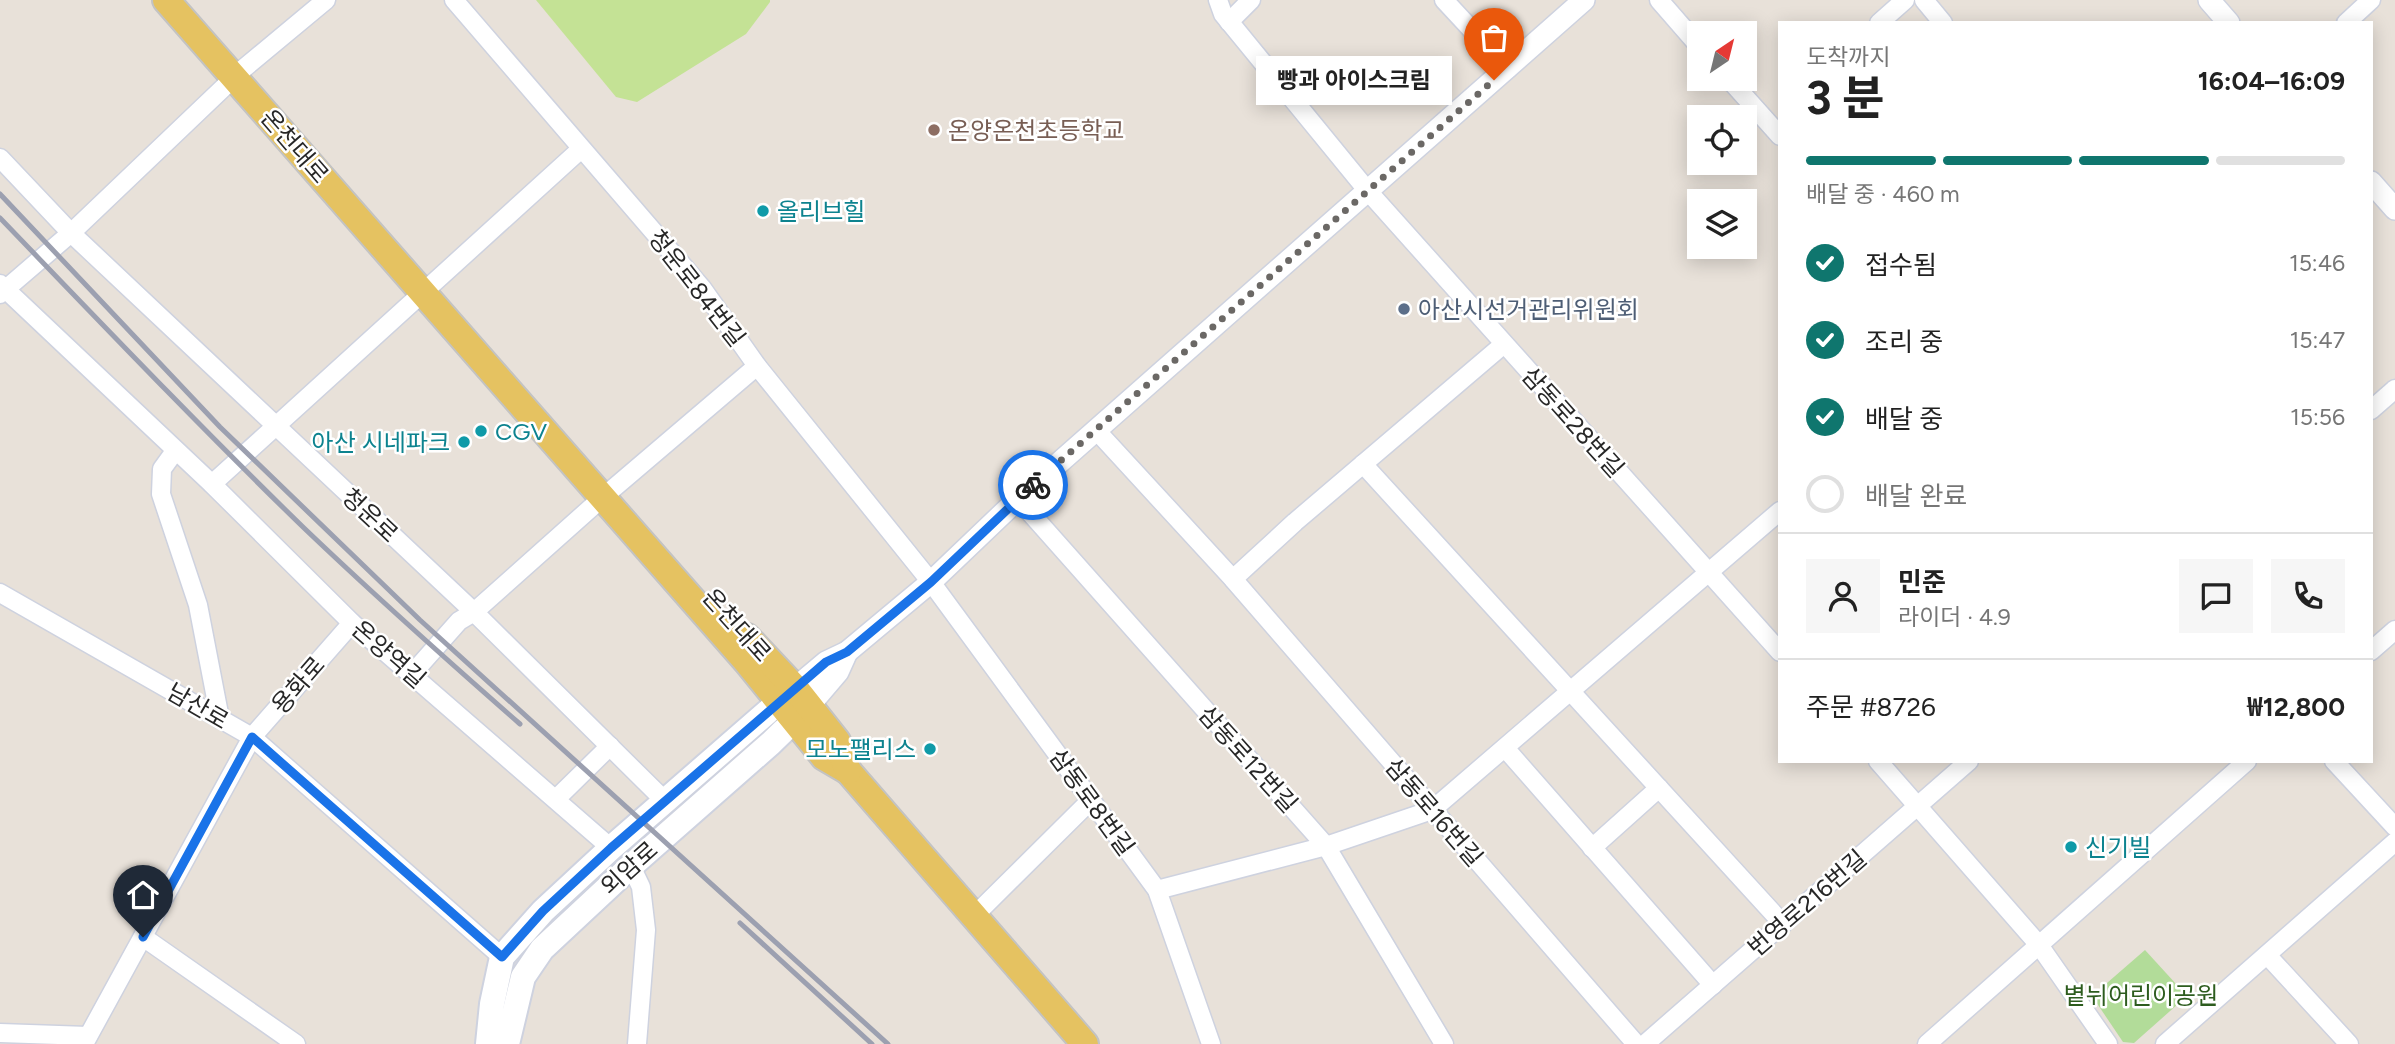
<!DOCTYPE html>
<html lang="ko">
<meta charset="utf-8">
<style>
:root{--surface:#fff;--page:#f6f6f6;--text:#222;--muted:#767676;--line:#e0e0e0;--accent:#0f766e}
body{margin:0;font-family:Figtree,"Noto Sans KR",sans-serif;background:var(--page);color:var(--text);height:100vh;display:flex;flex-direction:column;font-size:26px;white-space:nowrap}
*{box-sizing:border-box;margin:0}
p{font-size:23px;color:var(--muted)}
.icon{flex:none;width:38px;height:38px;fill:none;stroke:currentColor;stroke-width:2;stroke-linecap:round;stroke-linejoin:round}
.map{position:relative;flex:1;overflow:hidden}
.side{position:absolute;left:1778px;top:21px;width:595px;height:742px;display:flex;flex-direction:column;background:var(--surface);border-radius:0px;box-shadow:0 4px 18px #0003}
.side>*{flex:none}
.needle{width:46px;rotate:35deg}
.controls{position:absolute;left:1687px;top:21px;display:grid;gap:14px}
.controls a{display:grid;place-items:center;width:70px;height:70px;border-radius:0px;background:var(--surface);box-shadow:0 4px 18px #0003;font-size:35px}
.pin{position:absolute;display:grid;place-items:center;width:60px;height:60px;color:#fff;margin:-72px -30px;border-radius:50% 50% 50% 0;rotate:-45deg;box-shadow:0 0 7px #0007}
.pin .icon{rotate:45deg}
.courier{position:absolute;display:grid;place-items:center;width:70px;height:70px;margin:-35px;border:5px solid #1a73e8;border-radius:50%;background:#fff;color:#222;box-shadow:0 2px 9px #0007}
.bubble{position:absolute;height:49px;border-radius:0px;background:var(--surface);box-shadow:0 4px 18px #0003;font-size:23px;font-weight:700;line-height:49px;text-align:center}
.summary em{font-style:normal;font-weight:700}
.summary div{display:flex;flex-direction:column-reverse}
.summary{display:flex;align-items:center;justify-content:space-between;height:119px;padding:0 28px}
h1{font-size:46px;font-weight:700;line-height:52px}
.bar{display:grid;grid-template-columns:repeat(4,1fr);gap:10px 7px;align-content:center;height:84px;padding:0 28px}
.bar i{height:9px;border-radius:5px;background:var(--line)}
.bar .selected{background:var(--accent)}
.bar p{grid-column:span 4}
.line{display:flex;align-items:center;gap:18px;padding:0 28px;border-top:2px solid var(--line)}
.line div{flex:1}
.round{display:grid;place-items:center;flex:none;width:74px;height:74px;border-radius:0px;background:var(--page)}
ol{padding:0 28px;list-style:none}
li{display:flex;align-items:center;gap:21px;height:77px}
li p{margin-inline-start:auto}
li .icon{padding:7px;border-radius:50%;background:var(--accent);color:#fff;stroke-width:4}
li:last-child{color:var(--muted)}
li i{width:38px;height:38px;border:4px solid var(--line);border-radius:50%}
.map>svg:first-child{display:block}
.green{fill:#b2dc99}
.pitch{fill:#c4e295}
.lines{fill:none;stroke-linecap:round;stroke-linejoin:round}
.minor-casing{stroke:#ced2df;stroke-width:21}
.tertiary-casing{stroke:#ced2df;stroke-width:24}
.secondary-casing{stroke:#ced2df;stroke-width:28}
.primary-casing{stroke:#c3c3c3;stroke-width:30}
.minor{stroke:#fff;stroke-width:18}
.tertiary{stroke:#fff;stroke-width:21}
.secondary{stroke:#fff;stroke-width:24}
.primary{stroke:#e5c261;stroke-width:26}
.rail{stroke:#9ca0b0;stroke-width:5}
.done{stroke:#6b6865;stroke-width:7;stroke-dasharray:0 12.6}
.route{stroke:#1a73e8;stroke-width:9}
.education-dot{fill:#8d6e63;stroke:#fff;stroke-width:2.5}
.culture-dot{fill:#0f9aa8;stroke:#fff;stroke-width:2.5}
.service-dot{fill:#5c6f8a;stroke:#fff;stroke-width:2.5}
.labels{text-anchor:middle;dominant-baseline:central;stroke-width:5;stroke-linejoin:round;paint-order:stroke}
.education-label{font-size:24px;fill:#785e54;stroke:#fff;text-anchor:start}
.street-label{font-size:24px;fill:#272727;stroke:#fff}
.culture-label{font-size:24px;fill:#0d838f;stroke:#fff;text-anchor:start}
.service-label{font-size:24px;fill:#4e5e75;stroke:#fff;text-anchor:start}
.park-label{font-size:24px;fill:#2d5c1e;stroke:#fff}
</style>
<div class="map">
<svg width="2395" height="1044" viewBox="0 0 2395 1044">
<rect width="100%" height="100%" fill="#e8e1d9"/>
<path class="green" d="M2145,950L2187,996L2134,1043L2123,1042L2092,996Z"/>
<path class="pitch" d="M536,0H770V2L746,34L637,102L616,97Z"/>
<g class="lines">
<g class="minor-casing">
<g id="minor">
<path d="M454,0L702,288L757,366L931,582L1157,890L1211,1044"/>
<path d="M1218,0L1223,14L1367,190L1780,652"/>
<path d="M1444,0L1508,69"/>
<path d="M1659,0L1699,46"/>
<path d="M1924,0L1943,23"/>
<path d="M1229,22L1251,0"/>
<path d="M1879,23L1905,0"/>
<path d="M2346,23L2371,0"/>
<path d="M1729,79L1780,136"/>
<path d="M0,158L71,233L474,612L665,801"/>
<path d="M0,284L212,484L352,623L611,848"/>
<path d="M0,294L71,233L243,69L326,0"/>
<path d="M2371,410L2395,389"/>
<path d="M1096,430L1233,579L1636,1044"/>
<path d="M175,451L162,469L161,494L198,605L220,719"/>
<path d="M1363,464L1783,924"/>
<path d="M212,484L581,149"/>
<path d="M1018,499L1326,846L1444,1044"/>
<path d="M1233,579L1295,522L1504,344"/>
<path d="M0,593L252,737L502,957"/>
<path d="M2371,651L2395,630"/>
<path d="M412,674L459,621L474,612L602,498L757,366"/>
<path d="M1505,748L1713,985"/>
<path d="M1878,761L2039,945L2108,1044"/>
<path d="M2334,761L2395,827"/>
<path d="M556,799L610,746"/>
<path d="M1592,848L1659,788"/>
<path d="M631,866L641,887L646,930L637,1044"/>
<path d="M1157,890L1326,846L1432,810L1780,511"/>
<path d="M973,917L1090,801"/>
<path d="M143,937L296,1044"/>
<path d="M2267,955L2349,1044"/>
<path d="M0,1033L88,1036"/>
<path d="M84,1044L252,737L352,623"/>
<path d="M1645,1044L1969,761"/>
<path d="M1927,1044L2247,761"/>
<path d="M2165,1044L2395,842"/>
</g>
</g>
<g class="tertiary-casing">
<g id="tertiary">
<path d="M2209,0L2229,23"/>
<path d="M2371,182L2395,209"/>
<path d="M795,688L826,662L847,652L931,582L1018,499L1584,0"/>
<path d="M809,706L838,672L847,652"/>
</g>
</g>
<g class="secondary-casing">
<g id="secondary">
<path d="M488,1044L492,1004L502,957L543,911L611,848L795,688"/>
<path d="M507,1044L523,977L542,949L631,866L771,743L807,708"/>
</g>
</g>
<g class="primary-casing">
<g id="primary">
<path d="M166,0L747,662L824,757L848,771L1085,1044"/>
<path d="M747,637L795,688L837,741L848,771"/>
</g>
</g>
<use href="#minor" class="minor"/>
<use href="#tertiary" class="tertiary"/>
<use href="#secondary" class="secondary"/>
<use href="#primary" class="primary"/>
<g class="rail">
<path d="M0,194L220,427L420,620L888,1044"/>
<path d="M0,218C100,322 200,427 304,528C374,595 447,660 520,724"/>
<path d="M740,923L872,1044"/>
</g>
</g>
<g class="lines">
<path class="done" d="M1033,485L1494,80"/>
<path class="route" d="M143,937L252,737L502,957L543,911L611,848L826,662L847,652L931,582L1033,485"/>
</g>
<circle class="education-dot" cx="934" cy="130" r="7"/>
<g class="culture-dot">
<circle cx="763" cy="211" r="7"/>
<circle cx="481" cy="431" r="7"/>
<circle cx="464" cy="442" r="7"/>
<circle cx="930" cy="749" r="7"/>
<circle cx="2071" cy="847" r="7"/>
</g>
<circle class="service-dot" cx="1404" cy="309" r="7"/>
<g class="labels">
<g class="education-label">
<text x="948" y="130">온양온천초등학교</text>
</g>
<g class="street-label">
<text transform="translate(295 146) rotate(49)">온천대로</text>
<text transform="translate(697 288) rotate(52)">청운로84번길</text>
<text transform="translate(1573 422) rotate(48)">삼동로28번길</text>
<text transform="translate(370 515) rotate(43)">청운로</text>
<text transform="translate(737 625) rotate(48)">온천대로</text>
<text transform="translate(389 654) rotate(41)">온양역길</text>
<text transform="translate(298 685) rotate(-49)">용화로</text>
<text transform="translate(198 706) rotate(30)">남산로</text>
<text transform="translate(1248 759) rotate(48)">삼동로12번길</text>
<text transform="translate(1092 802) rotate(54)">삼동로8번길</text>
<text transform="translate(1434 812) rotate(49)">삼동로16번길</text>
<text transform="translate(629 868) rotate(-42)">외암로</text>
<text transform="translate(1807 903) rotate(-41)">번영로216번길</text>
</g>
<g class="culture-label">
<text x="777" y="211">올리브힐</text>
<text x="495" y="431">CGV</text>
<text x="450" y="442" text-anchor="end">아산 시네파크</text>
<text x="916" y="749" text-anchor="end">모노팰리스</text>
<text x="2085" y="847">신기빌</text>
</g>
<g class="service-label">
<text x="1418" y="309">아산시선거관리위원회</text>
</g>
<g class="park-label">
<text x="2141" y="995">볕뉘어린이공원</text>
</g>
</g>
</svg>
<div class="controls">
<a><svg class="needle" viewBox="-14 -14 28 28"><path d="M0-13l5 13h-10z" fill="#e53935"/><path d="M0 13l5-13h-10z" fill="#767676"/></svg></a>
<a><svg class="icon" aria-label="locate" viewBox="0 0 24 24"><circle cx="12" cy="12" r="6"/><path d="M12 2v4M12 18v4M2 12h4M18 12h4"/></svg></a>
<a><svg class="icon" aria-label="layers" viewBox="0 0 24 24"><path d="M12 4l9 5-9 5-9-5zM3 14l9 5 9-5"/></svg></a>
</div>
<div class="pin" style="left:1494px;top:80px;background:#ea580c"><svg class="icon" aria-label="bag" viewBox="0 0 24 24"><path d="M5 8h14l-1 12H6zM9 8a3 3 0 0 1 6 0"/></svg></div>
<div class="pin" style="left:143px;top:937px;background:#1f2937"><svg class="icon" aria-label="home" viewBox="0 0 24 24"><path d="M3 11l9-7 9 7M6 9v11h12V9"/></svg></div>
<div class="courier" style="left:1033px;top:485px"><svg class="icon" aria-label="bike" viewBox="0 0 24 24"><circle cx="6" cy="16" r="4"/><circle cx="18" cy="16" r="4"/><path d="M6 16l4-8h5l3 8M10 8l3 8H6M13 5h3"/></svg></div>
<div class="bubble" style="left:1256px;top:56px;width:196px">빵과 아이스크림</div>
<section class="side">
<div class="summary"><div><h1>3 분</h1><p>도착까지</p></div><em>16:04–16:09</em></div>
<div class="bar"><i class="selected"></i><i class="selected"></i><i class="selected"></i><i></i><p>배달 중 · 460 m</p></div>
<ol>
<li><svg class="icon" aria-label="check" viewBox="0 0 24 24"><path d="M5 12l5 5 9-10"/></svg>접수됨<p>15:46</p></li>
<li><svg class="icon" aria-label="check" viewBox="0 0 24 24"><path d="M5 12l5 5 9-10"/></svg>조리 중<p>15:47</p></li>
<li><svg class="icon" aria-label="check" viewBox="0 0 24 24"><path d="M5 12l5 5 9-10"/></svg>배달 중<p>15:56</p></li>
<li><i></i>배달 완료</li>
</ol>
<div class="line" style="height:126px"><a class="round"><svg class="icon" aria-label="person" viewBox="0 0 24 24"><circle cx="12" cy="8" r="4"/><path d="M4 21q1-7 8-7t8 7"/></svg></a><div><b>민준</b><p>라이더 · 4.9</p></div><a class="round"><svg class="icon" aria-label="chat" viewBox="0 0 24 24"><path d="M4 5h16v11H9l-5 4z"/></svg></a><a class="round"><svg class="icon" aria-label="phone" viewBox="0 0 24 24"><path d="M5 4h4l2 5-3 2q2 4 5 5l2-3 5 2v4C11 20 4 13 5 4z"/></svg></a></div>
<div class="line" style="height:91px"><div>주문 #8726</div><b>₩12,800</b></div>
</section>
</div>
